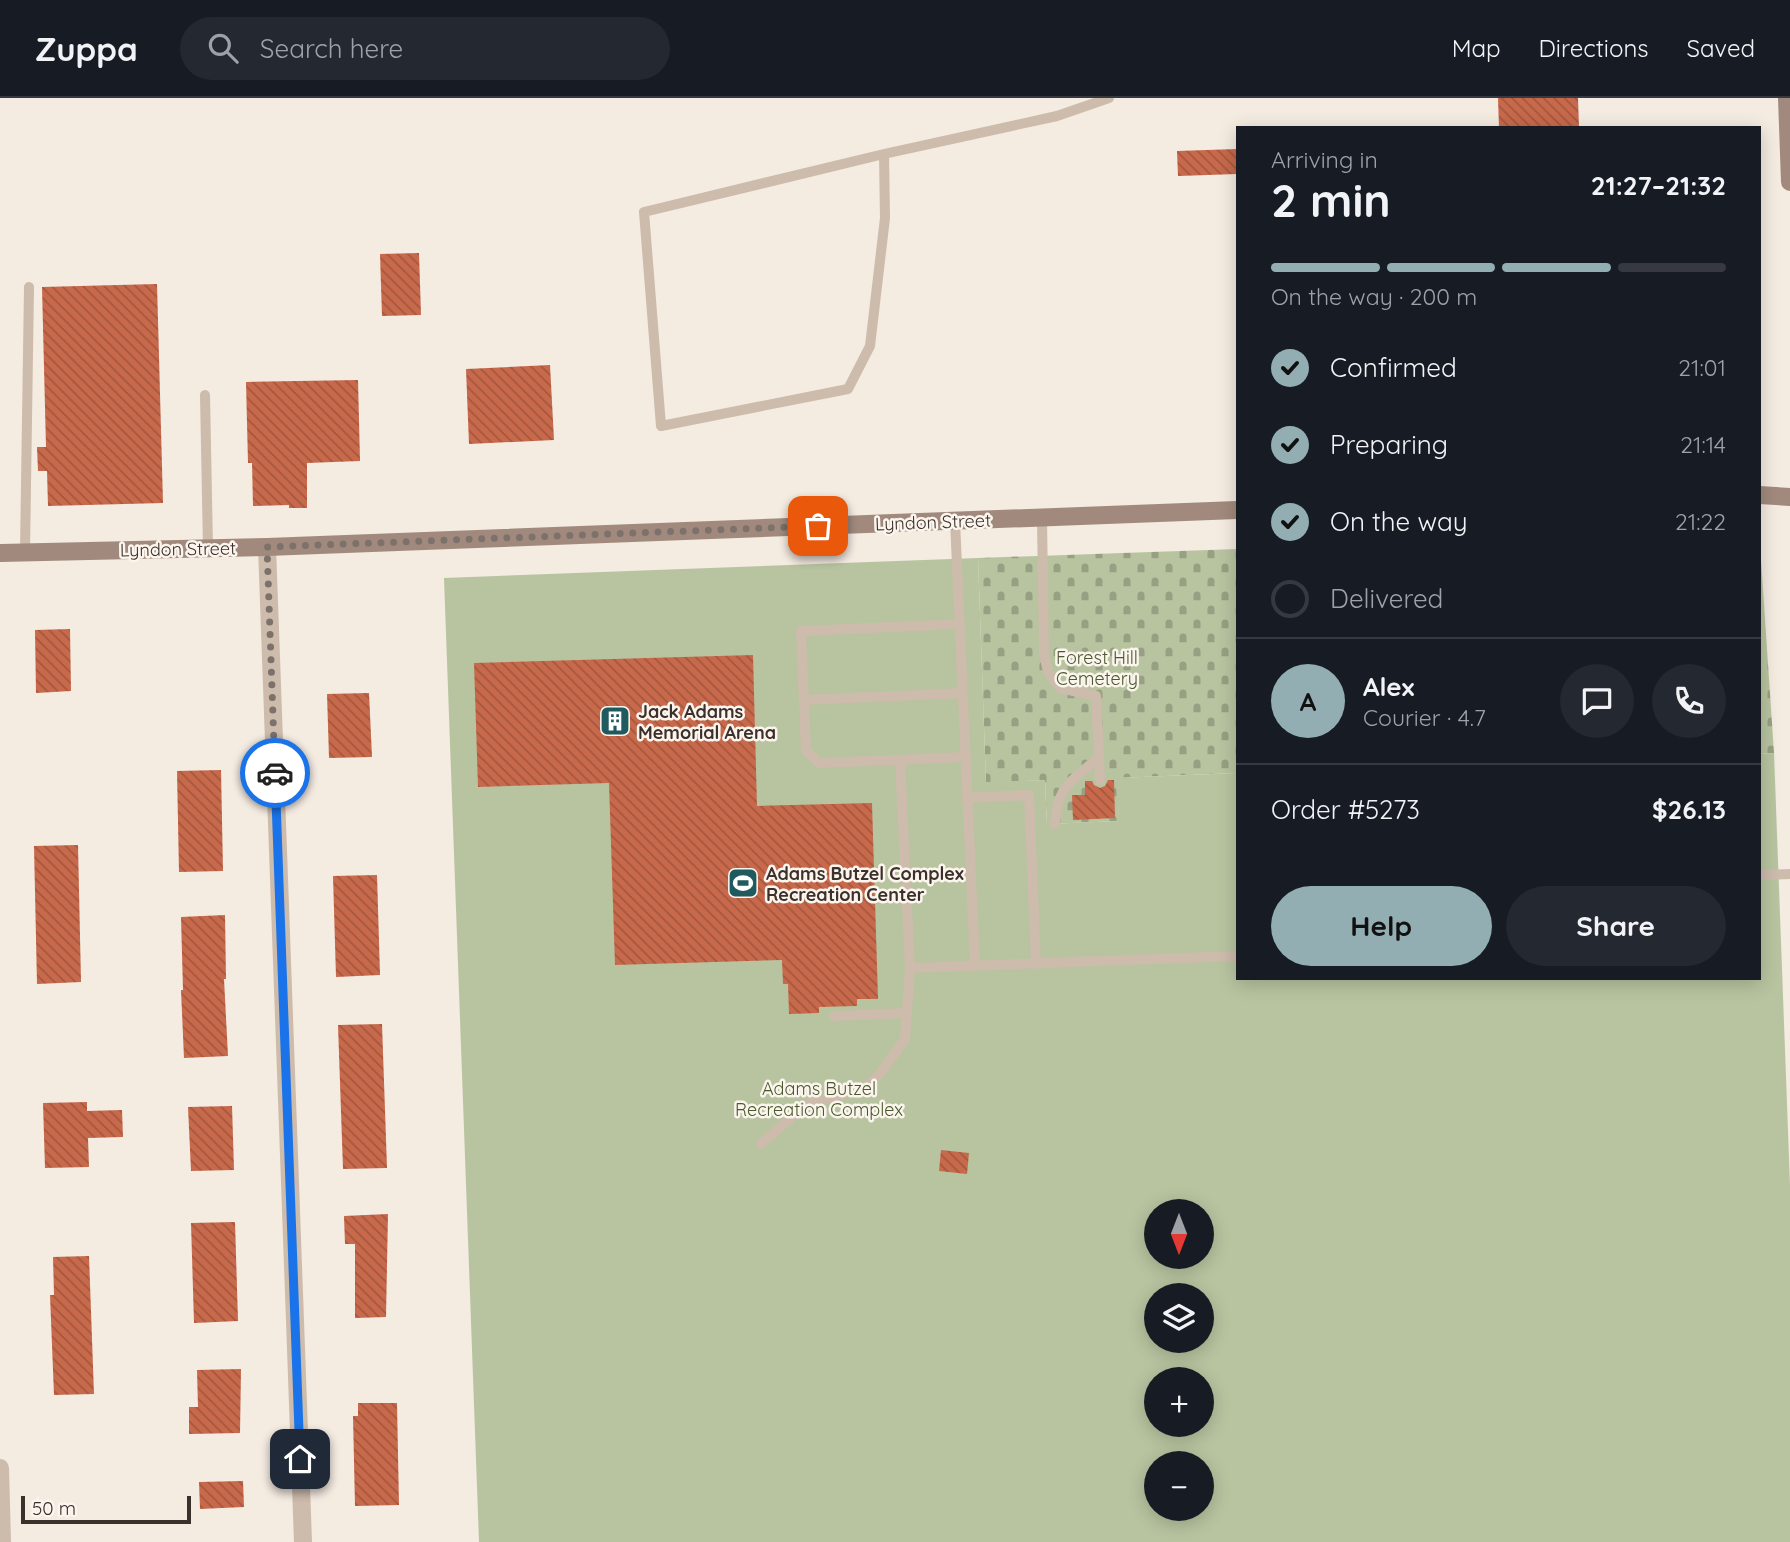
<!DOCTYPE html>
<meta charset="utf-8">
<style>
:root{--surface:#171b24;--page:#242831;--text:#f1f3f6;--muted:#9ea1a6;--line:#363941;--accent:#92aeb2}
body{margin:0;font-family:Quicksand,sans-serif;background:var(--page);color:var(--text);height:100vh;display:flex;flex-direction:column;font-size:26px;white-space:nowrap}
*{box-sizing:border-box;margin:0}
p{font-size:23px;color:var(--muted)}
.icon{flex:none;width:38px;height:38px;fill:none;stroke:currentColor;stroke-width:2;stroke-linecap:round;stroke-linejoin:round}
.map{position:relative;flex:1;overflow:hidden}
.panel{position:absolute;left:1236px;top:28px;width:525px;height:854px;display:flex;flex-direction:column;background:var(--surface);border-radius:0px;box-shadow:0 4px 18px #0003}
.panel>*{flex:none}
.needle{width:46px;rotate:180deg}
.tools{position:absolute;left:1144px;top:1101px;display:grid;gap:14px}
.tools a{display:grid;place-items:center;width:70px;height:70px;border-radius:50%;background:var(--surface);box-shadow:0 4px 18px #0003;font-size:35px}
.scale{position:absolute;left:21px;bottom:18px;width:170px;box-sizing:border-box;padding-left:7px;border:4px solid #3b302b;border-top:0;font-size:19px;line-height:24px;white-space:nowrap;color:#3b302b;-webkit-text-stroke:5px #fbf5ee;paint-order:stroke}
.pin{position:absolute;display:grid;place-items:center;width:60px;height:60px;color:#fff;margin:-30px;border-radius:14px;box-shadow:0 4px 10px #0006}
.courier{position:absolute;display:grid;place-items:center;width:70px;height:70px;margin:-35px;border:5px solid #1a73e8;border-radius:50%;background:#fff;color:#222;box-shadow:0 2px 9px #0007}
.summary em{font-style:normal;font-weight:700}
.summary div{display:flex;flex-direction:column-reverse}
.summary{display:flex;align-items:center;justify-content:space-between;height:119px;padding:0 35px}
h1{font-size:46px;font-weight:700;line-height:52px}
.bar{display:grid;grid-template-columns:repeat(4,1fr);gap:10px 7px;align-content:center;height:84px;padding:0 35px}
.bar i{height:9px;border-radius:5px;background:var(--line)}
.bar .current{background:var(--accent)}
.bar p{grid-column:span 4}
.line{display:flex;align-items:center;gap:18px;padding:0 35px;border-top:2px solid var(--line)}
.line div{flex:1}
.round{display:grid;place-items:center;flex:none;width:74px;height:74px;border-radius:37px;background:var(--page)}
ol{padding:0 35px;list-style:none}
li{display:flex;align-items:center;gap:21px;height:77px}
li p{margin-inline-start:auto}
li .icon{padding:7px;border-radius:50%;background:var(--accent);color:#111;stroke-width:4}
li:last-child{color:var(--muted)}
li i{width:38px;height:38px;border:4px solid var(--line);border-radius:50%}
.button{display:flex;gap:14px;margin-top:auto;padding:14px 35px}
.button a{flex:1;height:80px;border-radius:42px;background:var(--accent);color:#111;font-size:28px;font-weight:700;line-height:80px;text-align:center}
.button a+a{background:var(--page);color:var(--text)}
header{display:flex;align-items:center;gap:42px;box-sizing:border-box;height:98px;padding:0 35px;background:var(--surface);border-bottom:2px solid var(--line)}
header strong{font-size:33px}
nav{display:flex;gap:38px;margin-inline-start:auto;font-size:24px}
.search{width:490px;height:63px;background:var(--page);display:flex;align-items:center;gap:18px;box-sizing:border-box;padding:0 24px;border-radius:38px;color:var(--muted);font-size:26px}
.map>svg:first-child{display:block}
.cemetery{fill:url(#cemetery-stones)}
.park{fill:#b8c4a0;fill-rule:evenodd}
.building{fill:url(#building-back-hatch)}
.lines{fill:none;stroke-linecap:round;stroke-linejoin:round}
.lane{stroke:#cdbbac;stroke-width:10}
.street{stroke:#cdbbac;stroke-width:18}
.secondary{stroke:#a18a7d;stroke-width:18}
.done{stroke:#7c716b;stroke-width:7;stroke-dasharray:0 12.6}
.route{stroke:#1a73e8;stroke-width:9}
.labels{text-anchor:middle;dominant-baseline:central;stroke-width:5;stroke-linejoin:round;paint-order:stroke}
.street-label{font-size:18px;fill:#3b302b;stroke:#fbf5ee}
.park-label{font-size:18px;fill:#4a5a2e;stroke:#fbf5ee}
.poi-label{font-size:18px;font-weight:bold;fill:#3b302b;stroke:#fbf5ee;text-anchor:start}
</style>
<header>
<strong>Zuppa</strong>
<div class="search"><svg class="icon" aria-label="search" viewBox="0 0 24 24"><circle cx="10" cy="10" r="6"/><path d="M15 15l6 6"/></svg>Search here</div>
<nav><a>Map</a><a>Directions</a><a>Saved</a></nav>
</header>
<div class="map">
<svg width="1790" height="1444" viewBox="0 0 1790 1444">
<defs>
<pattern id="cemetery-stones" width="16" height="16" patternUnits="userSpaceOnUse" patternTransform="scale(1.75)"><rect width="16" height="16" fill="#b8c4a0"/><path d="M2 7V4a2 2 0 0 1 4 0v3zM10 15v-3a2 2 0 0 1 4 0v3z" fill="#97a083"/></pattern>
<pattern id="building-back-hatch" width="6" height="6" patternUnits="userSpaceOnUse" patternTransform="scale(1.75)"><rect width="6" height="6" fill="#c8694b"/><path d="M-1 5l2 2M0 0l6 6M5-1l2 2" fill="none" stroke="#a4573f"/></pattern>
</defs>
<rect width="100%" height="100%" fill="#f4ebe1"/>
<g class="cemetery">
<path d="M1759,432L1774,655L1759,656Z"/>
<path d="M1237,451V675L1118,680L1119,723L1047,726L1045,682L986,685L978,460Z"/>
</g>
<path class="park" d="M978,460L986,684L1045,682L1047,726L1119,723L1117,680L1237,675V880H1759V656L1774,655L1790,1087V1444H479L444,480ZM1157,1113H1202V1158H1157ZM1157,1197H1202V1242H1157ZM1157,1281H1202V1326H1157ZM1157,1365H1202V1410H1157Z"/>
<g class="building">
<path d="M1498,0H1578L1579,30H1499Z"/>
<path d="M1237,51V76L1178,78L1177,53Z"/>
<path d="M419,155L421,217L382,218L380,156Z"/>
<path d="M157,186L163,405L48,408L47,373H38L37,349H46L42,189Z"/>
<path d="M550,267L554,342L469,346L466,271Z"/>
<path d="M358,282L360,363L307,365V410H289V407L253,408L252,365H248L246,284Z"/>
<path d="M70,531L71,593L36,595L35,532Z"/>
<path d="M753,557L757,708L872,705L878,901H857V908L819,909V915L789,916L788,886H783L782,862L615,867L609,685L478,689L474,565Z"/>
<path d="M369,595L372,659L329,660L327,596Z"/>
<path d="M221,672L223,773L179,774L177,673Z"/>
<path d="M1108,682H1114L1115,720L1073,722L1072,697H1085V683H1092L1094,687L1100,690L1105,688Z"/>
<path d="M78,747L81,884L37,886L34,748Z"/>
<path d="M377,777L380,877L336,879L333,778Z"/>
<path d="M225,817L226,881H224L228,958L184,960L181,892H183L181,819Z"/>
<path d="M382,926L387,1070L343,1071L338,927Z"/>
<path d="M87,1004V1013L122,1012L123,1039L88,1040L89,1069L45,1070L43,1005Z"/>
<path d="M232,1008L234,1072L191,1073L188,1009Z"/>
<path d="M941,1052L969,1055L967,1076L939,1073Z"/>
<path d="M388,1116L386,1219L355,1220V1146H345L344,1118Z"/>
<path d="M235,1124L238,1223L194,1225L191,1125Z"/>
<path d="M89,1158L94,1296L54,1297L50,1197H54L53,1159Z"/>
<path d="M241,1271L240,1335L189,1336V1309H198L197,1272Z"/>
<path d="M358,1305H397L399,1407L355,1408L353,1318H358Z"/>
<path d="M243,1383L244,1409L200,1411L199,1384Z"/>
</g>
<g class="lines">
<g class="lane">
<path d="M884,56L885,120L870,248L848,291L661,328L644,114L884,56L1057,18L1109,0"/>
<path d="M205,297L208,450"/>
<path d="M1042,421L1044,556L1048,574L1060,590L1096,598L1099,659C1072,684 1058,685 1055,726"/>
<path d="M955,423L975,868"/>
<path d="M25,454L29,189"/>
<path d="M960,526L801,533L806,652L819,665L966,659"/>
<path d="M804,602L963,595"/>
<path d="M1099,659L1100,682"/>
<path d="M967,700L1029,697L1036,866"/>
<path d="M1759,777L1790,776"/>
<path d="M910,870L1237,858"/>
<path d="M834,918L907,915"/>
<path d="M761,1046L806,1006L835,999L869,987L881,974L905,941L910,870L900,662"/>
</g>
<g class="street">
<path d="M267,449L303,1444"/>
<path d="M0,1370L2,1444"/>
</g>
<g class="secondary">
<path d="M1787,0L1790,84"/>
<path d="M1759,397L1790,399"/>
<path d="M0,455L267,449L1237,412"/>
</g>
</g>
<g class="lines">
<path class="done" d="M275,675L267,449L818,428"/>
<path class="route" d="M275,675L300,1361"/>
</g>
<defs>
<g id="building-square" transform="scale(1.575)"><rect x="-9" y="-9" width="18" height="18" rx="4" fill="#1f5a5e" stroke="#fbf5ee"/><path d="M-4-6H4V6H1V3H-1V6H-4ZM-2.5-4.3h1.7v1.8h-1.7ZM.8-4.3h1.7v1.8H.8ZM-2.5-1h1.7V.8h-1.7ZM.8-1h1.7V.8H.8Z" fill="#fff"/></g>
<g id="stadium-square" transform="scale(1.575)"><rect x="-9" y="-9" width="18" height="18" rx="4" fill="#1f5a5e" stroke="#fbf5ee"/><path d="M0-5a6.5 5 0 1 0 0 10a6.5 5 0 1 0 0-10ZM-3.5-1.8h7v3.6h-7Z" fill="#fff"/></g>
</defs>
<g fill-rule="evenodd">
<use href="#building-square" x="615" y="623"/>
<use href="#stadium-square" x="743" y="785"/>
</g>
<g class="labels">
<g class="street-label">
<text transform="translate(933 424) rotate(-2)">Lyndon Street</text>
<text transform="translate(178 451) rotate(-1)">Lyndon Street</text>
</g>
<g class="park-label">
<text x="1097" y="559">Forest Hill<tspan x="1097" dy="21">Cemetery</tspan></text>
<text x="819" y="990">Adams Butzel<tspan x="819" dy="21">Recreation Complex</tspan></text>
</g>
<g class="poi-label">
<text x="638" y="613">Jack Adams<tspan x="638" dy="21">Memorial Arena</tspan></text>
<text x="766" y="775">Adams Butzel Complex<tspan x="766" dy="21">Recreation Center</tspan></text>
</g>
</g>
</svg>
<div class="tools">
<a><svg class="needle" viewBox="-14 -14 28 28"><path d="M0-13l5 13h-10z" fill="#e53935"/><path d="M0 13l5-13h-10z" fill="#9ea1a6"/></svg></a>
<a><svg class="icon" aria-label="layers" viewBox="0 0 24 24"><path d="M12 4l9 5-9 5-9-5zM3 14l9 5 9-5"/></svg></a>
<a>+</a>
<a>−</a>
</div>
<div class="scale">50 m</div>
<div class="pin" style="left:818px;top:428px;background:#ea580c"><svg class="icon" aria-label="bag" viewBox="0 0 24 24"><path d="M5 8h14l-1 12H6zM9 8a3 3 0 0 1 6 0"/></svg></div>
<div class="pin" style="left:300px;top:1361px;background:#1f2937"><svg class="icon" aria-label="home" viewBox="0 0 24 24"><path d="M3 11l9-7 9 7M6 9v11h12V9"/></svg></div>
<div class="courier" style="left:275px;top:675px"><svg class="icon" aria-label="car" viewBox="0 0 24 24"><path d="M5 17H2v-5l4-1 3-4h7l3 4 3 1v5h-3M9 17h6M6 11h13"/><circle cx="7" cy="17" r="2"/><circle cx="17" cy="17" r="2"/></svg></div>
<section class="panel">
<div class="summary"><div><h1>2 min</h1><p>Arriving in</p></div><em>21:27–21:32</em></div>
<div class="bar"><i class="current"></i><i class="current"></i><i class="current"></i><i></i><p>On the way · 200 m</p></div>
<ol>
<li><svg class="icon" aria-label="check" viewBox="0 0 24 24"><path d="M5 12l5 5 9-10"/></svg>Confirmed<p>21:01</p></li>
<li><svg class="icon" aria-label="check" viewBox="0 0 24 24"><path d="M5 12l5 5 9-10"/></svg>Preparing<p>21:14</p></li>
<li><svg class="icon" aria-label="check" viewBox="0 0 24 24"><path d="M5 12l5 5 9-10"/></svg>On the way<p>21:22</p></li>
<li><i></i>Delivered</li>
</ol>
<div class="line" style="height:126px"><b class="round" style="background:var(--accent);color:#111">A</b><div><b>Alex</b><p>Courier · 4.7</p></div><a class="round"><svg class="icon" aria-label="chat" viewBox="0 0 24 24"><path d="M4 5h16v11H9l-5 4z"/></svg></a><a class="round"><svg class="icon" aria-label="phone" viewBox="0 0 24 24"><path d="M5 4h4l2 5-3 2q2 4 5 5l2-3 5 2v4C11 20 4 13 5 4z"/></svg></a></div>
<div class="line" style="height:91px"><div>Order #5273</div><b>$26.13</b></div>
<div class="button"><a>Help</a><a>Share</a></div>
</section>
</div>
